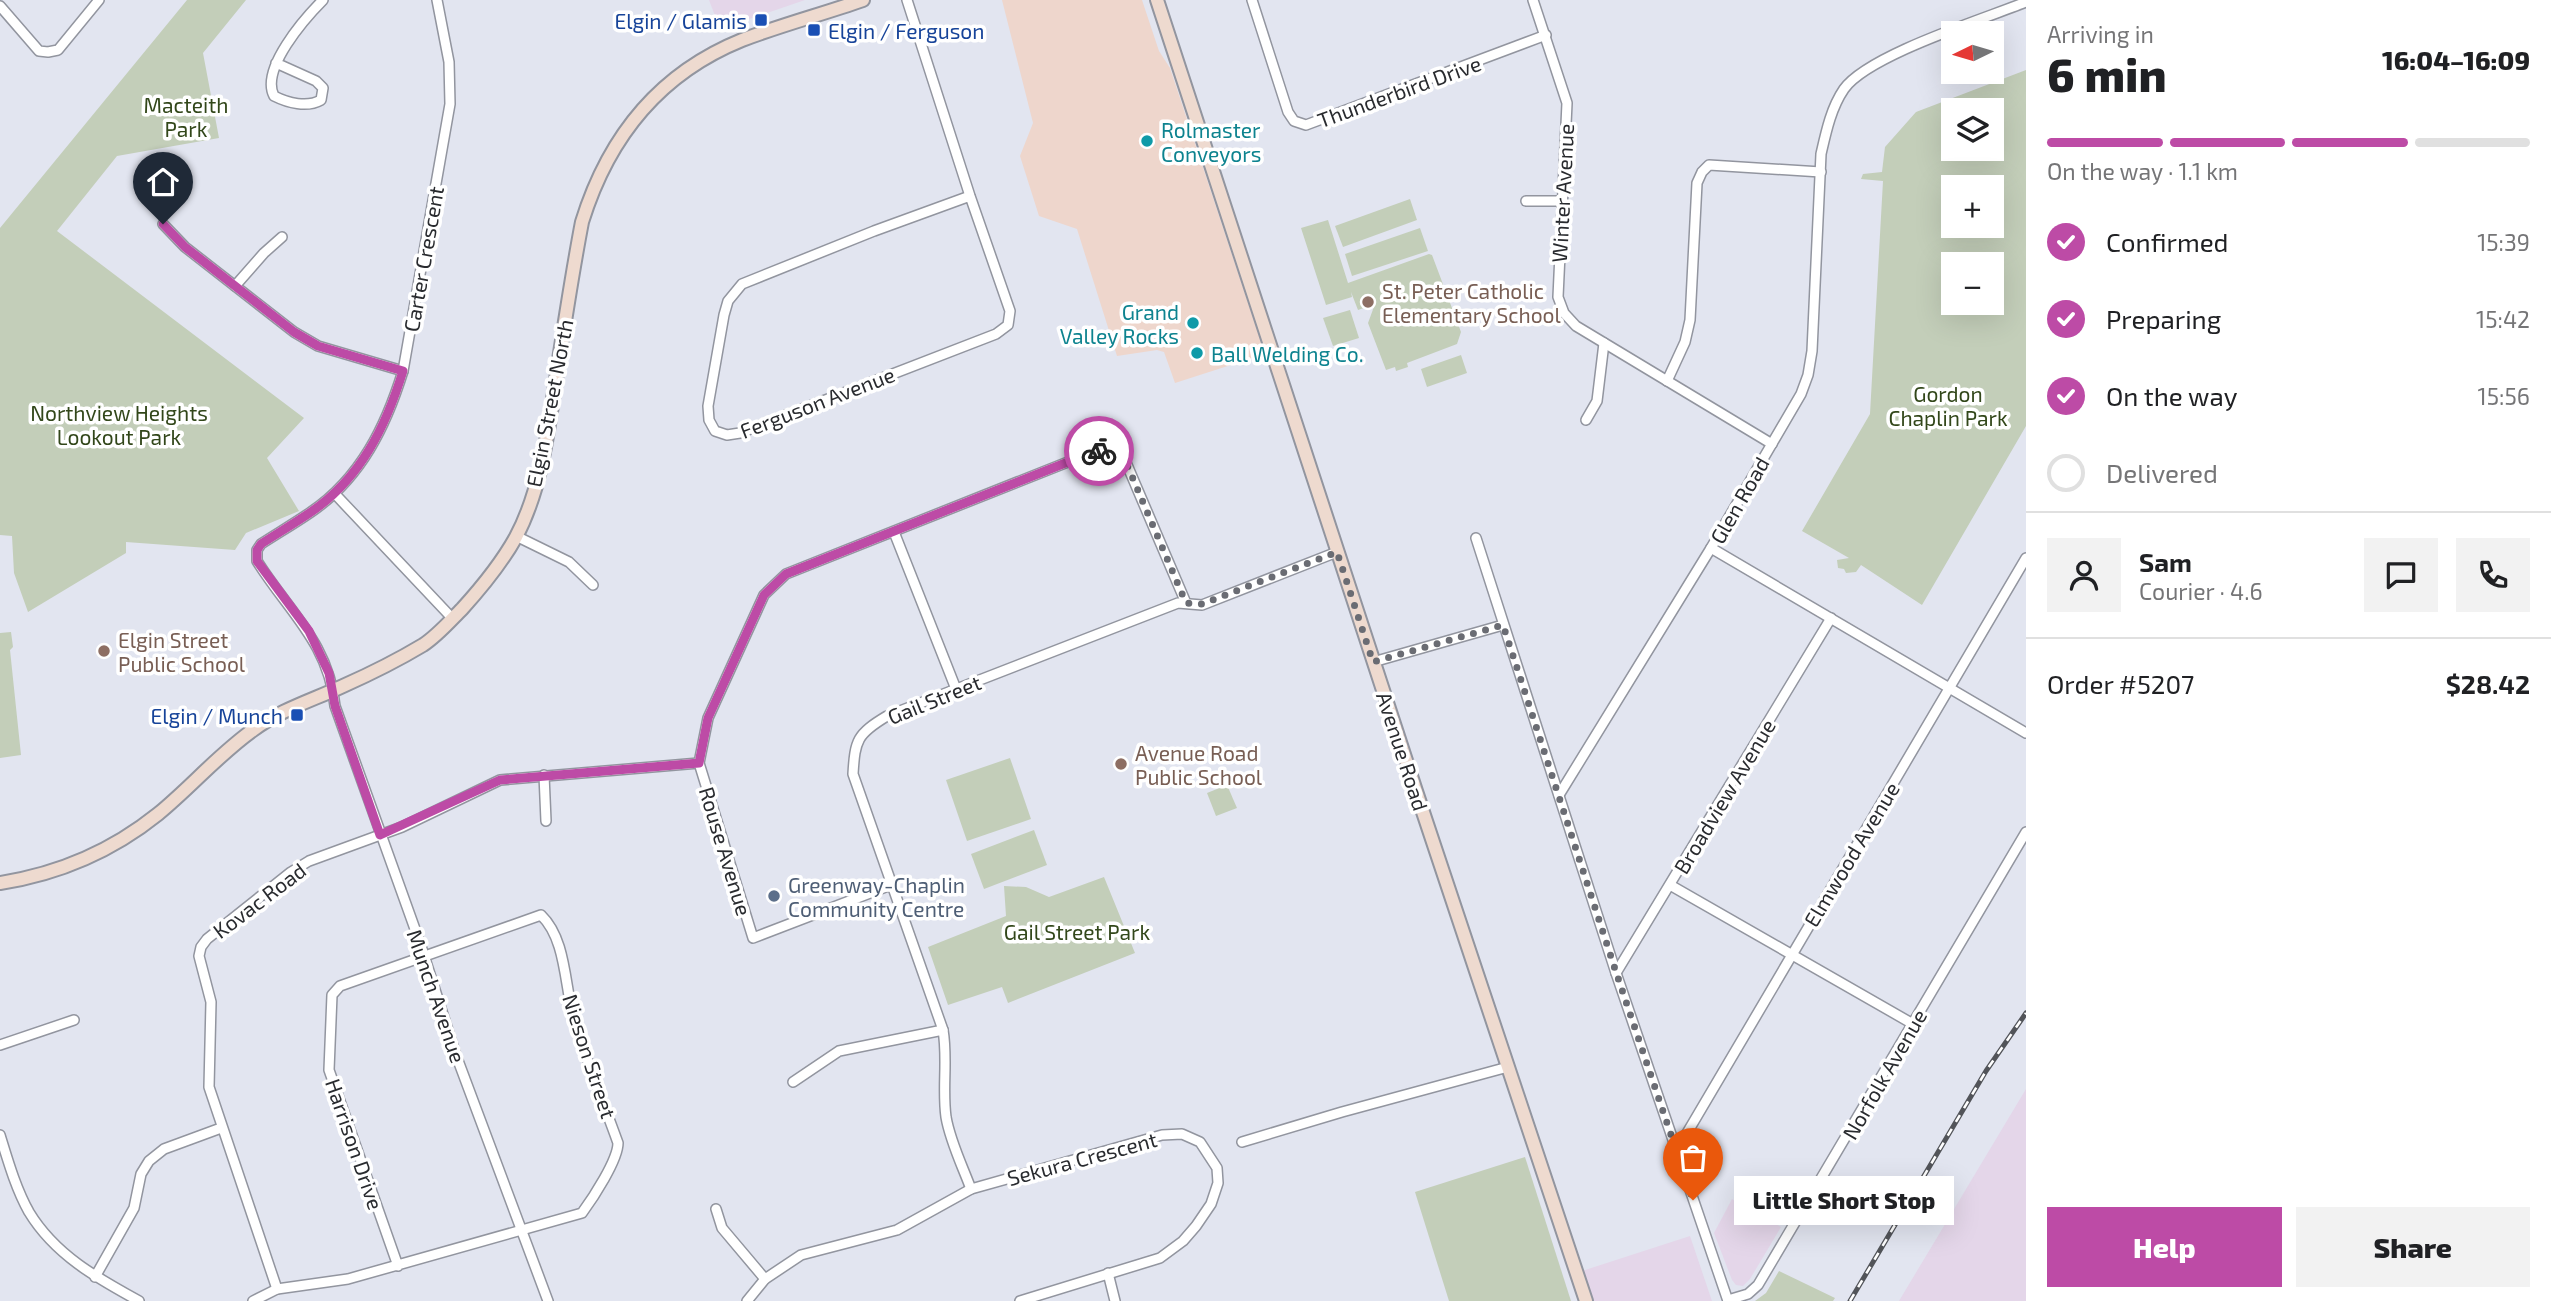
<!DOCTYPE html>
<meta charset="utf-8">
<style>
:root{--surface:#fff;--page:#f2f2f2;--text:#202124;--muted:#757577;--line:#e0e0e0;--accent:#bd4ba6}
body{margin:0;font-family:"Exo 2",sans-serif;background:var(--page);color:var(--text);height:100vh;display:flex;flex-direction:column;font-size:26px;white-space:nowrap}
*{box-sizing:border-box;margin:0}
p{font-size:23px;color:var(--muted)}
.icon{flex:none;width:38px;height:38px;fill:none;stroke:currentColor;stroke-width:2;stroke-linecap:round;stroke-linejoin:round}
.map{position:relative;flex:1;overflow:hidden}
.details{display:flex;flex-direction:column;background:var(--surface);width:525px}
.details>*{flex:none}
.needle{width:46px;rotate:265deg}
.controls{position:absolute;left:1941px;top:21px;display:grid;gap:14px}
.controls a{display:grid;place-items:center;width:63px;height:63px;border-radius:0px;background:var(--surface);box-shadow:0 7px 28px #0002;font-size:35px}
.pin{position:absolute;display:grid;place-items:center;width:60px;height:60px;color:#fff;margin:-72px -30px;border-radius:50% 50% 50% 0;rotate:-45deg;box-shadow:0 0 7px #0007}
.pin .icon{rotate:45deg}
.courier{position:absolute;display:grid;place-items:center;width:70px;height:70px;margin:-35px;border:5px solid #bd4ba6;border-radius:50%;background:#fff;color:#222;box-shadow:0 2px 9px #0007}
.bubble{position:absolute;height:49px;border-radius:0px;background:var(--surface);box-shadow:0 7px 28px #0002;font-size:23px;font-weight:800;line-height:49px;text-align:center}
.headline em{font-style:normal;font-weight:800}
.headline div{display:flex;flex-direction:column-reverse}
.headline{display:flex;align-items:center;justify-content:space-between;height:119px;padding:0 21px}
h1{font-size:46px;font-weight:800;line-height:52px}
.bar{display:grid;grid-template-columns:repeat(4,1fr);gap:10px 7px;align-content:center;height:84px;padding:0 21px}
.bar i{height:9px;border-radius:5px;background:var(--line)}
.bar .selected{background:var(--accent)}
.bar p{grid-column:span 4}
.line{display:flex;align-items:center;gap:18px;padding:0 21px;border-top:2px solid var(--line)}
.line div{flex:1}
.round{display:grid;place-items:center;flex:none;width:74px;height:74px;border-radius:0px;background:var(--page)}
ol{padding:0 21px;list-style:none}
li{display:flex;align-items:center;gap:21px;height:77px}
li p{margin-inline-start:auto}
li .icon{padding:7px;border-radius:50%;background:var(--accent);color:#fff;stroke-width:4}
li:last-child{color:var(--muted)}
li i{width:38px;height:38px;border:4px solid var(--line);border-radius:50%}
.cta{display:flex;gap:14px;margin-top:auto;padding:14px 21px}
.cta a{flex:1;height:80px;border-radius:0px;background:var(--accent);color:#fff;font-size:28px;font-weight:800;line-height:80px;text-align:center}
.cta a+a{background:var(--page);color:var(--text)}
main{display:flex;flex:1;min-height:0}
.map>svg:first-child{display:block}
.commercial{fill:#e4d6e9}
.industrial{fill:#eed6cc}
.green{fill:#c3ceb9;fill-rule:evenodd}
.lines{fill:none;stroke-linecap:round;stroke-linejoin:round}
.street-casing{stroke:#92959f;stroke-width:12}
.secondary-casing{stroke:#92959f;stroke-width:16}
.street{stroke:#fff;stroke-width:9}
.secondary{stroke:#eedacf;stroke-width:12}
.rail-casing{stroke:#525459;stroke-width:5}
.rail{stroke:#fff;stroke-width:2.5;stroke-dasharray:8;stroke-linecap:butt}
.done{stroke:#6a6c73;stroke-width:7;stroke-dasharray:0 12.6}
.route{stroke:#bd4ba6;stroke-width:9}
.transit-dot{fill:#1a4fb4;stroke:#fff;stroke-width:2.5}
.culture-dot{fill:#0f9aa8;stroke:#fff;stroke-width:2.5}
.education-dot{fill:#8d6e63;stroke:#fff;stroke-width:2.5}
.service-dot{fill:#5c6f8a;stroke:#fff;stroke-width:2.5}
.labels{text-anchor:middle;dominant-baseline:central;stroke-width:7;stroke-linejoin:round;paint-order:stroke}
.transit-label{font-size:21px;fill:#164399;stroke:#fff;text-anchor:end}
.street-label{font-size:21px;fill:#292b2f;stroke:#fff}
.park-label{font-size:21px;fill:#32471a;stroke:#fff}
.culture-label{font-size:21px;fill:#0d838f;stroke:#fff;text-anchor:start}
.education-label{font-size:21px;fill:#785e54;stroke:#fff;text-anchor:start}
.service-label{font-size:21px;fill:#4e5e75;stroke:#fff;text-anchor:start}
</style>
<main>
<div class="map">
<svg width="2026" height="1301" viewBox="0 0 2026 1301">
<rect width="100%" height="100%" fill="#e2e5f0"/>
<g class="commercial">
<path d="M709,0H805L720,29Z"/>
<path d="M2026,1089V1301H1899L2020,1099Z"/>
<path d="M1732,1199L1781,1227L1750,1279L1743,1286L1736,1285L1732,1280L1714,1233Z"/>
<path d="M1690,1236L1712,1301H1592L1582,1271Z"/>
</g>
<path class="industrial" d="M1002,0H1142L1159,51L1170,68L1265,354L1175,383L1164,352L1157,350L1117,356L1077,229L1039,216L1020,156L1033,123Z"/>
<g class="green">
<path d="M187,0H246L203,53L219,138L117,156L57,231L304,418L267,458L299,511L246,533L235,550L126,542V553L28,612L14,573L12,536L0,535V228Z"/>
<path d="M2026,70V426L1922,605L1861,565L1856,572L1846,573L1844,569L1838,568L1837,560L1849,558L1802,531L1870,414L1883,181L1861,179L1863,174L1882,172L1885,147L1916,112ZM1953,110H1992V149H1953ZM1953,187H1992V226H1953ZM1953,264H1992V303H1953Z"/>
<path d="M1410,199L1417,220L1343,247L1335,226Z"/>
<path d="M1328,220L1348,283L1429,254L1432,255L1461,332L1457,344L1407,363L1408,367L1396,371L1395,367L1386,370L1368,323L1375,304L1358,310L1351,292L1352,297L1326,305L1301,228Z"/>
<path d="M1420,228L1428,251L1352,276L1345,254Z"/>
<path d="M1350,310L1359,338L1333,346L1323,318Z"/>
<path d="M1461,355L1467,373L1427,387L1421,369Z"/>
<path d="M11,632L13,647L10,650L21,755L0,758V633Z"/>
<path d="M1010,758L1031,819L967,841L946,780Z"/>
<path d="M1227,785L1237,808L1216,816L1207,793Z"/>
<path d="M1034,830L1047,865L984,889L971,854Z"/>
<path d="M1104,877L1135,953L1008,1003L1002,987L948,1005L928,947L1006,916L1004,886L1026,887L1049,897Z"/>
<path d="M1525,1157L1571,1301H1449L1415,1192Z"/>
<path d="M1779,1271L1835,1298L1833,1301H1755L1766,1293Z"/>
</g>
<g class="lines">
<g class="street-casing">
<g id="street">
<path d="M437,0L449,62L450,104L403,371C386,426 361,478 311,512C295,523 278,533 261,544L257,550V561C288,611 329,643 335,706L420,943L456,1055L548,1301"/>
<path d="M907,0L970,196L1010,311L1008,325L996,334L740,433L727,435L715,431L709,420L708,406L724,315L728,301L742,284L874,231L970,196"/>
<path d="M1252,0L1288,112L1294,121L1306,125L1546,35"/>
<path d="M1533,0L1567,103L1558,297L1564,313L1576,326L1772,444"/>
<path d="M0,6L39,51L48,52L58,50L99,0"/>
<path d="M276,63L316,81L323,88L321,100C307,108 288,103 274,96C260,69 305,18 323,0"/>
<path d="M1526,201H1561"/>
<path d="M163,224L185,247L294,332L318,346L403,371"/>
<path d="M235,286L264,253L282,237"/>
<path d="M1667,381L1685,342L1690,320L1697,183L1702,172L1709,165L1821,172"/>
<path d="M1586,420L1597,401L1604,343"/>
<path d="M335,494L452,618"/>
<path d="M894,532L956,689"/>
<path d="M516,536L569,562L593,585"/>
<path d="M1476,538L1616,973L1728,1301"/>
<path d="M1711,548L2026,733"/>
<path d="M1373,662L1503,625"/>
<path d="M544,775L546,821"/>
<path d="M1559,795L1711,548L1801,394L1808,375L1812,351L1821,154C1826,132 1831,108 1844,89C1868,55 1984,19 2026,2"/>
<path d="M891,885L753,938L699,763L708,718L764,595L786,574L1093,452L1108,451L1122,453L1186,603"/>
<path d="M1670,885L1913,1024"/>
<path d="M1616,973L1831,618"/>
<path d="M0,1045L74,1020"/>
<path d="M793,1082L839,1051L943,1030"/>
<path d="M0,1135C8,1161 16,1189 29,1212C55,1255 97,1278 139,1301"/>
<path d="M1242,1142L1342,1112L1508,1067"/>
<path d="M1677,1150L2026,558"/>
<path d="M971,1189C962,1165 950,1141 946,1117C942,1088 948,1059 943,1030L853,774C855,740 857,734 887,716L1178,603L1202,605L1337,552"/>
<path d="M716,1209L722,1228L765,1279"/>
<path d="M1108,1273L1115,1301"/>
<path d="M95,1277L134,1208L141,1174L149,1161L164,1149L221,1128"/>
<path d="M277,1289L209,1087L211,1002L199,956L201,947L207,939L291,872L309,861L402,827L500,780L699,763"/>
<path d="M1728,1300L1748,1294L1758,1285L2026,832"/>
<path d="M253,1301L277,1289L348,1279L582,1213C593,1198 618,1160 618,1143C604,1104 588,1065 576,1026C564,991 568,941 541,915L340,986L332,995L329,1070L398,1266"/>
<path d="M747,1301L765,1279L801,1255L897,1230L971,1189L1162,1135L1182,1134L1200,1142L1217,1168L1218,1183L1211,1204L1196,1226L1183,1241L1160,1258L1020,1301"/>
</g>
</g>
<g class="secondary-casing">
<g id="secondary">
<path d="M1157,0L1416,791L1586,1301"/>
<path d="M0,883C58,874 112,851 158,814C191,787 218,755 253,730C280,710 313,700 343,686C370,674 398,660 423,645C437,636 450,621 462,609C482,587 501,564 516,537C541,490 548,432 556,379C564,327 572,274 582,222C608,138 658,74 742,40C781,25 823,14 863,0"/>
</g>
</g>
<use href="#street" class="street"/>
<use href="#secondary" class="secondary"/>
<g class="rail-casing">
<path id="rail" d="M1850,1301L1986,1071L2026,1013"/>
</g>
<use href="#rail" class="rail"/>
</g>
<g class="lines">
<path class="done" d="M1099,451L1122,453L1186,603L1202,604L1337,552L1373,662L1503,625L1616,972L1693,1200"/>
<path class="route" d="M163,224L185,247L294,332L318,346L403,371C386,426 361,478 311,512C295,523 278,533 261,544L257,550V561L309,631L329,673L335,706L380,835L500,780L699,763L708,718L764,595L786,574L1093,452L1099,451"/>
</g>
<g class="transit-dot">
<rect x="754" y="13" width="14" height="14" rx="3.5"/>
<rect x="807" y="23" width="14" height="14" rx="3.5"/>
<rect x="290" y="708" width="14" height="14" rx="3.5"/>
</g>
<g class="culture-dot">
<circle cx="1147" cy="141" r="7"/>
<circle cx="1193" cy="323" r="7"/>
<circle cx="1197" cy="353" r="7"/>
</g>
<g class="education-dot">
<circle cx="1368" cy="302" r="7"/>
<circle cx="104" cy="651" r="7"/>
<circle cx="1121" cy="764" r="7"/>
</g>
<circle class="service-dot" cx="774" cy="896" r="7"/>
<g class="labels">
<g class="transit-label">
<text x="747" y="20">Elgin / Glamis</text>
<text x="828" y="30" text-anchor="start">Elgin / Ferguson</text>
<text x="283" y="715">Elgin / Munch</text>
</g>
<g class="street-label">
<text transform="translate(1399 91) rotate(-20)">Thunderbird Drive</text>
<text transform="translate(1562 193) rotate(-87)">Winter Avenue</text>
<text transform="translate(423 259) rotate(-80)">Carter Crescent</text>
<text transform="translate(817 402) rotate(-21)">Ferguson Avenue</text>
<text transform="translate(549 403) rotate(-79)">Elgin Street North</text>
<text transform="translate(1739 500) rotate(-60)">Glen Road</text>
<text transform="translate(934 699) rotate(-22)">Gail Street</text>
<text transform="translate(1403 751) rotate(72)">Avenue Road</text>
<text transform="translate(1724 796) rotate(-59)">Broadview Avenue</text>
<text transform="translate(726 851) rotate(73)">Rouse Avenue</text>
<text transform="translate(1851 854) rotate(-59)">Elmwood Avenue</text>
<text transform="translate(259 900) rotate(-37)">Kovac Road</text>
<text transform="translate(437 996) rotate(71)">Munch Avenue</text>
<text transform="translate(590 1056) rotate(72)">Nieson Street</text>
<text transform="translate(1884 1074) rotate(-60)">Norfolk Avenue</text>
<text transform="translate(355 1144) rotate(71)">Harrison Drive</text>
<text transform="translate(1082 1158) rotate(-15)">Sekura Crescent</text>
</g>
<g class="park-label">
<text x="186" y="104">Macteith<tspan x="186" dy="24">Park</tspan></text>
<text x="1948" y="393">Gordon<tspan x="1948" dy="24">Chaplin Park</tspan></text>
<text x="119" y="412">Northview Heights<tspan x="119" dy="24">Lookout Park</tspan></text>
<text x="1077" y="931">Gail Street Park</text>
</g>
<g class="culture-label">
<text x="1161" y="129">Rolmaster<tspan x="1161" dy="24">Conveyors</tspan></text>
<text x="1179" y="311" text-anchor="end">Grand<tspan x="1179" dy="24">Valley Rocks</tspan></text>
<text x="1211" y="353">Ball Welding Co.</text>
</g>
<g class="education-label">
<text x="1382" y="290">St. Peter Catholic<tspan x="1382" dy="24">Elementary School</tspan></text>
<text x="118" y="639">Elgin Street<tspan x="118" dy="24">Public School</tspan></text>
<text x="1135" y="752">Avenue Road<tspan x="1135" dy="24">Public School</tspan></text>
</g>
<g class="service-label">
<text x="788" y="884">Greenway-Chaplin<tspan x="788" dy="24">Community Centre</tspan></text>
</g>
</g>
</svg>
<div class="controls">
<a><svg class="needle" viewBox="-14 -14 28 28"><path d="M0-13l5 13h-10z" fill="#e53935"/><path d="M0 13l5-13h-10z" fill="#757577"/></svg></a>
<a><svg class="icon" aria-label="layers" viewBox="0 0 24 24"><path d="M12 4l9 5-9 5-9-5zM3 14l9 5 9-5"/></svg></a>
<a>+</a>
<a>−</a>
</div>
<div class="pin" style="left:1693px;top:1200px;background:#ea580c"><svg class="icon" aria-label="bag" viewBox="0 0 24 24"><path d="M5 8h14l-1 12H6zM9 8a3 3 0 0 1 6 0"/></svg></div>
<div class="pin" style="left:163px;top:224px;background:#1f2937"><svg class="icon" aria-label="home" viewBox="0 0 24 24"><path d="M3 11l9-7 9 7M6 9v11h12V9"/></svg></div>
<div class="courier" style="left:1099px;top:451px"><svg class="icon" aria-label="bike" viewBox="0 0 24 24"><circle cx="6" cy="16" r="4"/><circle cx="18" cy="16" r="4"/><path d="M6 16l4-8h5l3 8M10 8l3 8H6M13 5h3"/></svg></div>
<div class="bubble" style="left:1734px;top:1176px;width:220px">Little Short Stop</div>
</div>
<section class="details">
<div class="headline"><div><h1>6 min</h1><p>Arriving in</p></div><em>16:04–16:09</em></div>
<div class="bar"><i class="selected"></i><i class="selected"></i><i class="selected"></i><i></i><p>On the way · 1.1 km</p></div>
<ol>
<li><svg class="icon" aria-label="check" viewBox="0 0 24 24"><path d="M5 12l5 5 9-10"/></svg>Confirmed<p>15:39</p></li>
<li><svg class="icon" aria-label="check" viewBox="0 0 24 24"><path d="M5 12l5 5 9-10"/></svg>Preparing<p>15:42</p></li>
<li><svg class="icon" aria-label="check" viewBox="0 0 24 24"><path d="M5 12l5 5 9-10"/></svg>On the way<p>15:56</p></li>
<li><i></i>Delivered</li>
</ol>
<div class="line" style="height:126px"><a class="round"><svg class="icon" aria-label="person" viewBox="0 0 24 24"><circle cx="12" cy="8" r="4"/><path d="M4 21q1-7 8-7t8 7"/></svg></a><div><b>Sam</b><p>Courier · 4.6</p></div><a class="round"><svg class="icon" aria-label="chat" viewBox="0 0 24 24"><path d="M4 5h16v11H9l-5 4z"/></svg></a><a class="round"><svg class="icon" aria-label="phone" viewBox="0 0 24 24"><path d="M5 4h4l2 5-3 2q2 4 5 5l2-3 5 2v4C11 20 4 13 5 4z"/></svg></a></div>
<div class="line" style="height:91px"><div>Order #5207</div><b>$28.42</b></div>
<div class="cta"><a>Help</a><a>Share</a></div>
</section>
</main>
